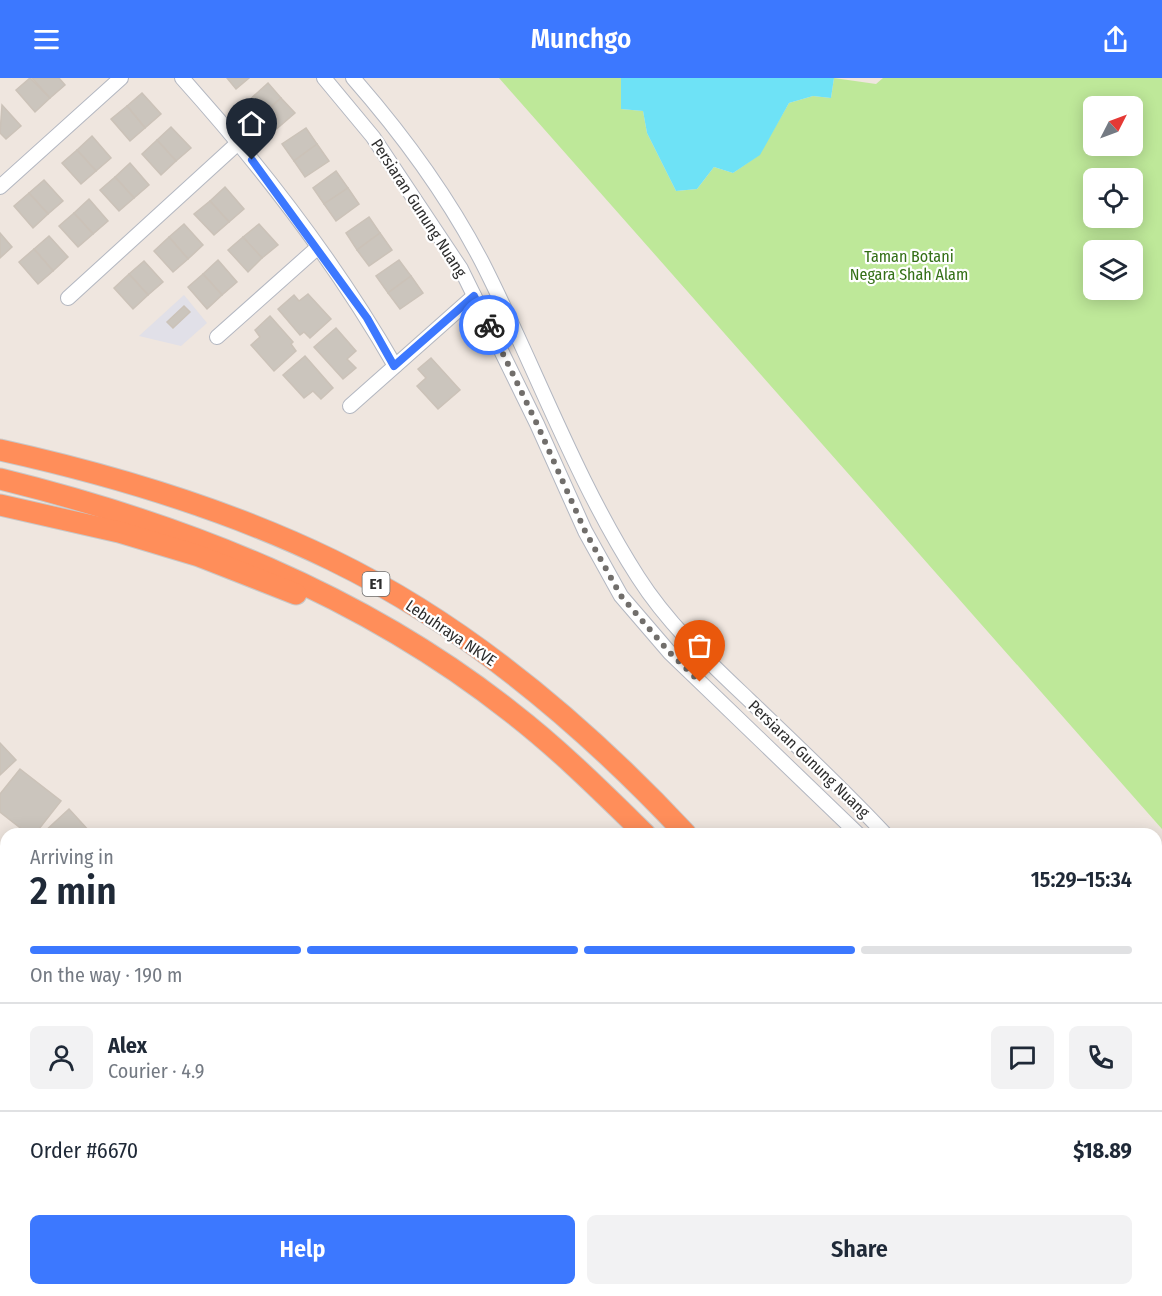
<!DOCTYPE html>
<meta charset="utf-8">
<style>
:root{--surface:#fff;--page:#f2f2f3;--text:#1f2937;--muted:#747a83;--line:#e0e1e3;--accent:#3c78ff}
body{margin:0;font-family:"Fira Sans Condensed",sans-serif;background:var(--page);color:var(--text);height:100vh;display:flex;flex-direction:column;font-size:22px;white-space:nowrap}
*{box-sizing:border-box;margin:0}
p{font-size:20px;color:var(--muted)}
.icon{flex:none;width:33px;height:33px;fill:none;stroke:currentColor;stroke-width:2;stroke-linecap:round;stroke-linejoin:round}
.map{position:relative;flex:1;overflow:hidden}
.sheet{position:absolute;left:0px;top:750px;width:1162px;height:468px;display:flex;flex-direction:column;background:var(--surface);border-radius:18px 18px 0 0;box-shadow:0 3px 15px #0003}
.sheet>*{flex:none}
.needle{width:39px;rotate:48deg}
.controls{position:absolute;left:1083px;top:18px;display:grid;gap:12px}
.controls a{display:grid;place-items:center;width:60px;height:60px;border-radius:9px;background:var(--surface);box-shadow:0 3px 15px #0003;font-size:30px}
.pin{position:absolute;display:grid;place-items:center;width:51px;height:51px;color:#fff;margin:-62px -26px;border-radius:50% 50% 50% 0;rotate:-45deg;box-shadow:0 0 6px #0007}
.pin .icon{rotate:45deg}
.courier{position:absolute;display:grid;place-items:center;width:60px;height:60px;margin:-30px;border:4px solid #3c78ff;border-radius:50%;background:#fff;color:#222;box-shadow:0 2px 8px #0007}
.head em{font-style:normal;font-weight:600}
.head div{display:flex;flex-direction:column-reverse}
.head{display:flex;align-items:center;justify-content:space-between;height:102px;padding:0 30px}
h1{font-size:39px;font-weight:600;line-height:45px}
.bar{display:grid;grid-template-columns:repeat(4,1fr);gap:9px 6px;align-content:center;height:72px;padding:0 30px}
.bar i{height:8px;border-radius:4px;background:var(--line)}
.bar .active{background:var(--accent)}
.bar p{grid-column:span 4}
.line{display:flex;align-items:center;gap:15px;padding:0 30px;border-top:2px solid var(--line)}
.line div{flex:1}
.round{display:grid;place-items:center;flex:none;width:63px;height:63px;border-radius:9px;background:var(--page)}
.action{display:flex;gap:12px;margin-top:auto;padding:12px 30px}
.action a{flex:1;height:69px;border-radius:9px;background:var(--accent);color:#fff;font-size:24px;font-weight:600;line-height:69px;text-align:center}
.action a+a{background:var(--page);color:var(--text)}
header{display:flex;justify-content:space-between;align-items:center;height:78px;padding:0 30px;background:var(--accent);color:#fff;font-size:27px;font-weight:600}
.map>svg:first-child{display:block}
.industrial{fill:#e1e0e8}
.green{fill:#bee899;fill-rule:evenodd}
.water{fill:#6ee2f6}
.building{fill:#cbc5bd;stroke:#cbc2b8;stroke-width:1.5}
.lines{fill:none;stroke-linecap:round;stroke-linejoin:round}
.minor-casing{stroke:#b3b7c1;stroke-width:16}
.highway-casing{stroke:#c8c8c8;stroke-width:23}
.minor{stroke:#fff;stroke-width:14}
.highway{stroke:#ff8e5a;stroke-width:21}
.done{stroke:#716e6b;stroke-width:6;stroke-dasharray:0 10.8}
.route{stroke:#3c78ff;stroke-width:8}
.labels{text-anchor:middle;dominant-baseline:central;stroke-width:4.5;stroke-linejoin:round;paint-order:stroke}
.shield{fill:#fff;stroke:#6c6c6c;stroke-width:1.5}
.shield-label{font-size:15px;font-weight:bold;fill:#2d2d2d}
.street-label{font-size:16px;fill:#2d2d2d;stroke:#fff}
.park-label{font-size:16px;fill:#347017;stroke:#fff}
</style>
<header><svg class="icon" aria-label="menu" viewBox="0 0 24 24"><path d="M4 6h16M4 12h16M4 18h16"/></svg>Munchgo<svg class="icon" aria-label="share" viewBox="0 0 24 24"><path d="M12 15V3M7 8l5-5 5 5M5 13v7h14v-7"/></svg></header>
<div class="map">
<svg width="1162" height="1218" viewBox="0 0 1162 1218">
<rect width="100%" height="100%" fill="#efe6df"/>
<path class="industrial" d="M184,217L207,245L181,268L139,258Z"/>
<path class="green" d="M499,0H621V31L643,33L647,55L676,113L697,111L714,89L733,95L759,77L789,25L813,18L831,20L834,0L876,6L883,0H1162V751ZM1094,28H1132V68H1094ZM1094,100H1132V140H1094ZM1094,172H1132V212H1094Z"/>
<path class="water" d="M621,0H834L831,20L813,18L789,25L760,77L733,95L714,89L697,111L676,113L647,55L643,33L621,31Z"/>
<g class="building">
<path d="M30,0L50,20L35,34L16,12Z"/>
<path d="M32,0H59L65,7L50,20Z"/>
<path d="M227,0H249L236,11Z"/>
<path d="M268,5L281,20L260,39L247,24Z"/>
<path d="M142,15L161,36L145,50L127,28Z"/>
<path d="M281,20L295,35L273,54L260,39Z"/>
<path d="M2,27L21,48L6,61L0,55Z"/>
<path d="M127,28L145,50L130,63L111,41Z"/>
<path d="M171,49L191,70L176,83L157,62Z"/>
<path d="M306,50L317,66L294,83L282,66Z"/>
<path d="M92,58L111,80L96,93L77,72Z"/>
<path d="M157,62L176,83L161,97L142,76Z"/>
<path d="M317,66L329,83L305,99L294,83Z"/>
<path d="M77,72L96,93L81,106L62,85Z"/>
<path d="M130,85L149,107L134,120L115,99Z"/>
<path d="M336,93L348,110L324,126L313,110Z"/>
<path d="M115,99L134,120L119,133L100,112Z"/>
<path d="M44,102L63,123L48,136L29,115Z"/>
<path d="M225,109L244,131L229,144L210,123Z"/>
<path d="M348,110L359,126L336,143L324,126Z"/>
<path d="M29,115L48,136L33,150L14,128Z"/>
<path d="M89,121L108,143L93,156L74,135Z"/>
<path d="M210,123L229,144L214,157L194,136Z"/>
<path d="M74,135L93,156L78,169L59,148Z"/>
<path d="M369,139L380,155L357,172L346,155Z"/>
<path d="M184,146L203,167L188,181L169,159Z"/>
<path d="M259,146L278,167L262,180L243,159Z"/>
<path d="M0,155L12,169L0,180Z"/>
<path d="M380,155L392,172L369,188L357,172Z"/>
<path d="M49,158L68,179L53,193L34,171Z"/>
<path d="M169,159L188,181L173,194L154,173Z"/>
<path d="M243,159L262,180L248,194L228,172Z"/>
<path d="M34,171L53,193L38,206L19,184Z"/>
<path d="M218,182L237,204L222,217L203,196Z"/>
<path d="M399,182L411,198L388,215L376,198Z"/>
<path d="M144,183L163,204L148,217L129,196Z"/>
<path d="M129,196L148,217L133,231L114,210Z"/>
<path d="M203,196L222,217L207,231L188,209Z"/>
<path d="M411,198L423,215L400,231L388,215Z"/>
<path d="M308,216L331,241L310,260L304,254L300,257L278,231L294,217L299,223Z"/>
<path d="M184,228L190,234L173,250L167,244Z"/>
<path d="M270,238L293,264L291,266L296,273L274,293L251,267L260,259L255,252Z"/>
<path d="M336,250L356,273L347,281L356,290L343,301L314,269Z"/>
<path d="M305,278L333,310L321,321L313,313L304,320L283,297Z"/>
<path d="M431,280L460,312L438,331L417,308L426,300L418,291Z"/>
<path d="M0,665L16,682L0,697Z"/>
<path d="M20,691L61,723L35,756H28L0,734V716Z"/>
<path d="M69,731L90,754L88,756H42Z"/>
<path d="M0,826L6,829L4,866L0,865Z"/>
<path d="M6,899V930L0,923V905Z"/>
<path d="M0,1004L6,1011V1040L0,1046Z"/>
<path d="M4,1066L6,1069V1119L0,1112V1070Z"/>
<path d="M6,1210L15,1212L20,1218H0Z"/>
<path d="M91,1212H128L121,1218H96Z"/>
<path d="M142,1212H190L184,1218H135Z"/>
<path d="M266,1212H304L309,1218H266L263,1215Z"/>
<path d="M319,1212H361L366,1218H324Z"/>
<path d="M464,1212H484L489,1218H457Z"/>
</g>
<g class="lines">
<g class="minor-casing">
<g id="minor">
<path d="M182,0C261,88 336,185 395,288"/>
<path d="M324,0L373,59L461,191L537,346L585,453L621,518L670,575L858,756"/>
<path d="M353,0C403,57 447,117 482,184C535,288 575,401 638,499C668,546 708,583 748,621C794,665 841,709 885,756"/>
<path d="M0,109L121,0"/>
<path d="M68,220L239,64"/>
<path d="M217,259L317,170"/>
<path d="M350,328L474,218"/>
<path d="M0,788L6,790"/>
<path d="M0,964L6,971"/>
<path d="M1156,1055L1162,1061"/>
<path d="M0,1062L6,1057"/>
<path d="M1156,1092L1162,1098"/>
<path d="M0,1157L6,1164"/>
<path d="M0,1200L6,1195"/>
<path d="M50,1212L55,1218"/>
<path d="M393,1212L399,1218"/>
<path d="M700,1212L701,1218"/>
<path d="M228,1218L234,1212"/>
<path d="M742,1218L748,1212"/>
</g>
</g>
<g class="highway-casing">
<g id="highway">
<path d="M0,372C113,397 227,431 332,482C466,547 585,648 686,756"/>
<path d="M0,401C183,446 362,516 511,634C559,671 602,714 645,756"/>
<path d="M0,427L119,454L199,478L296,516"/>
<path d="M1034,1212L1039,1218"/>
<path d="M1071,1212L1076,1218"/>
</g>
</g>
<use href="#minor" class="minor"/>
<use href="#highway" class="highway"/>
</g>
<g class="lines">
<path class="done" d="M489,247L537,346L585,453L621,518L670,575L700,604"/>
<path class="route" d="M252,82L367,240L394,288L474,218L489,247"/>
</g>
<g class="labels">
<rect class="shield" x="362.5" y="494" width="27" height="24" rx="4.5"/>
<g class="shield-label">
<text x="376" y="506">E1</text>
</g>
<g class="street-label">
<text transform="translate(419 130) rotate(57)">Persiaran Gunung Nuang</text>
<text transform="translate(451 555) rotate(34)">Lebuhraya NKVE</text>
<text transform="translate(809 681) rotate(44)">Persiaran Gunung Nuang</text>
</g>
<g class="park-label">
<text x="909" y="178">Taman Botani<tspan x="909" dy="18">Negara Shah Alam</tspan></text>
</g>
</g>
</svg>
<div class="controls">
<a><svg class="needle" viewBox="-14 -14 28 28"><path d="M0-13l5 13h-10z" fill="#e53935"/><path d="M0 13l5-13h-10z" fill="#747a83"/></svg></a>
<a><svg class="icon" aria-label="locate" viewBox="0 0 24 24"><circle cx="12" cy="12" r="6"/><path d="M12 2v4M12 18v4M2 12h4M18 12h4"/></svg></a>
<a><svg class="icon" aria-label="layers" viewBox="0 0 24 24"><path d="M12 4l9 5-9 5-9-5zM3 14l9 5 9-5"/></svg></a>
</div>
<div class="pin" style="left:700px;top:604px;background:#ea580c"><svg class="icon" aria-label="bag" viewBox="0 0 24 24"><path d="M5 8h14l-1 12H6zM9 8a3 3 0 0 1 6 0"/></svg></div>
<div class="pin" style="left:252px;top:82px;background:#1f2937"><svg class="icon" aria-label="home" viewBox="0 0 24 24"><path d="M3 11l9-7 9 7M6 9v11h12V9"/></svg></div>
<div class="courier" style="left:489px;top:247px"><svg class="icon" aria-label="bike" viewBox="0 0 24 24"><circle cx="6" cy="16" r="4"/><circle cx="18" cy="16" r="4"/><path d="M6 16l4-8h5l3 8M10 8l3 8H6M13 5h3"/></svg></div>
<section class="sheet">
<div class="head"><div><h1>2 min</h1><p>Arriving in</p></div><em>15:29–15:34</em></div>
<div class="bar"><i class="active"></i><i class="active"></i><i class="active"></i><i></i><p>On the way · 190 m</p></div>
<div class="line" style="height:108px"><a class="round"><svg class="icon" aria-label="person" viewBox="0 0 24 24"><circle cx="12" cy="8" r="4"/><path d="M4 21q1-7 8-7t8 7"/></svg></a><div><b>Alex</b><p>Courier · 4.9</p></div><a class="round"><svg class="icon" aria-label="chat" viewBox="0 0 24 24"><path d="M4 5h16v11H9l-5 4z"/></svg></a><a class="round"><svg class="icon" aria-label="phone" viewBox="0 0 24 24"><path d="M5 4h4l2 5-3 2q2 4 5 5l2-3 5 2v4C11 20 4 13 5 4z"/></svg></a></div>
<div class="line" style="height:78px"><div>Order #6670</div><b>$18.89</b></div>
<div class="action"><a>Help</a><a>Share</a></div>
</section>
</div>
